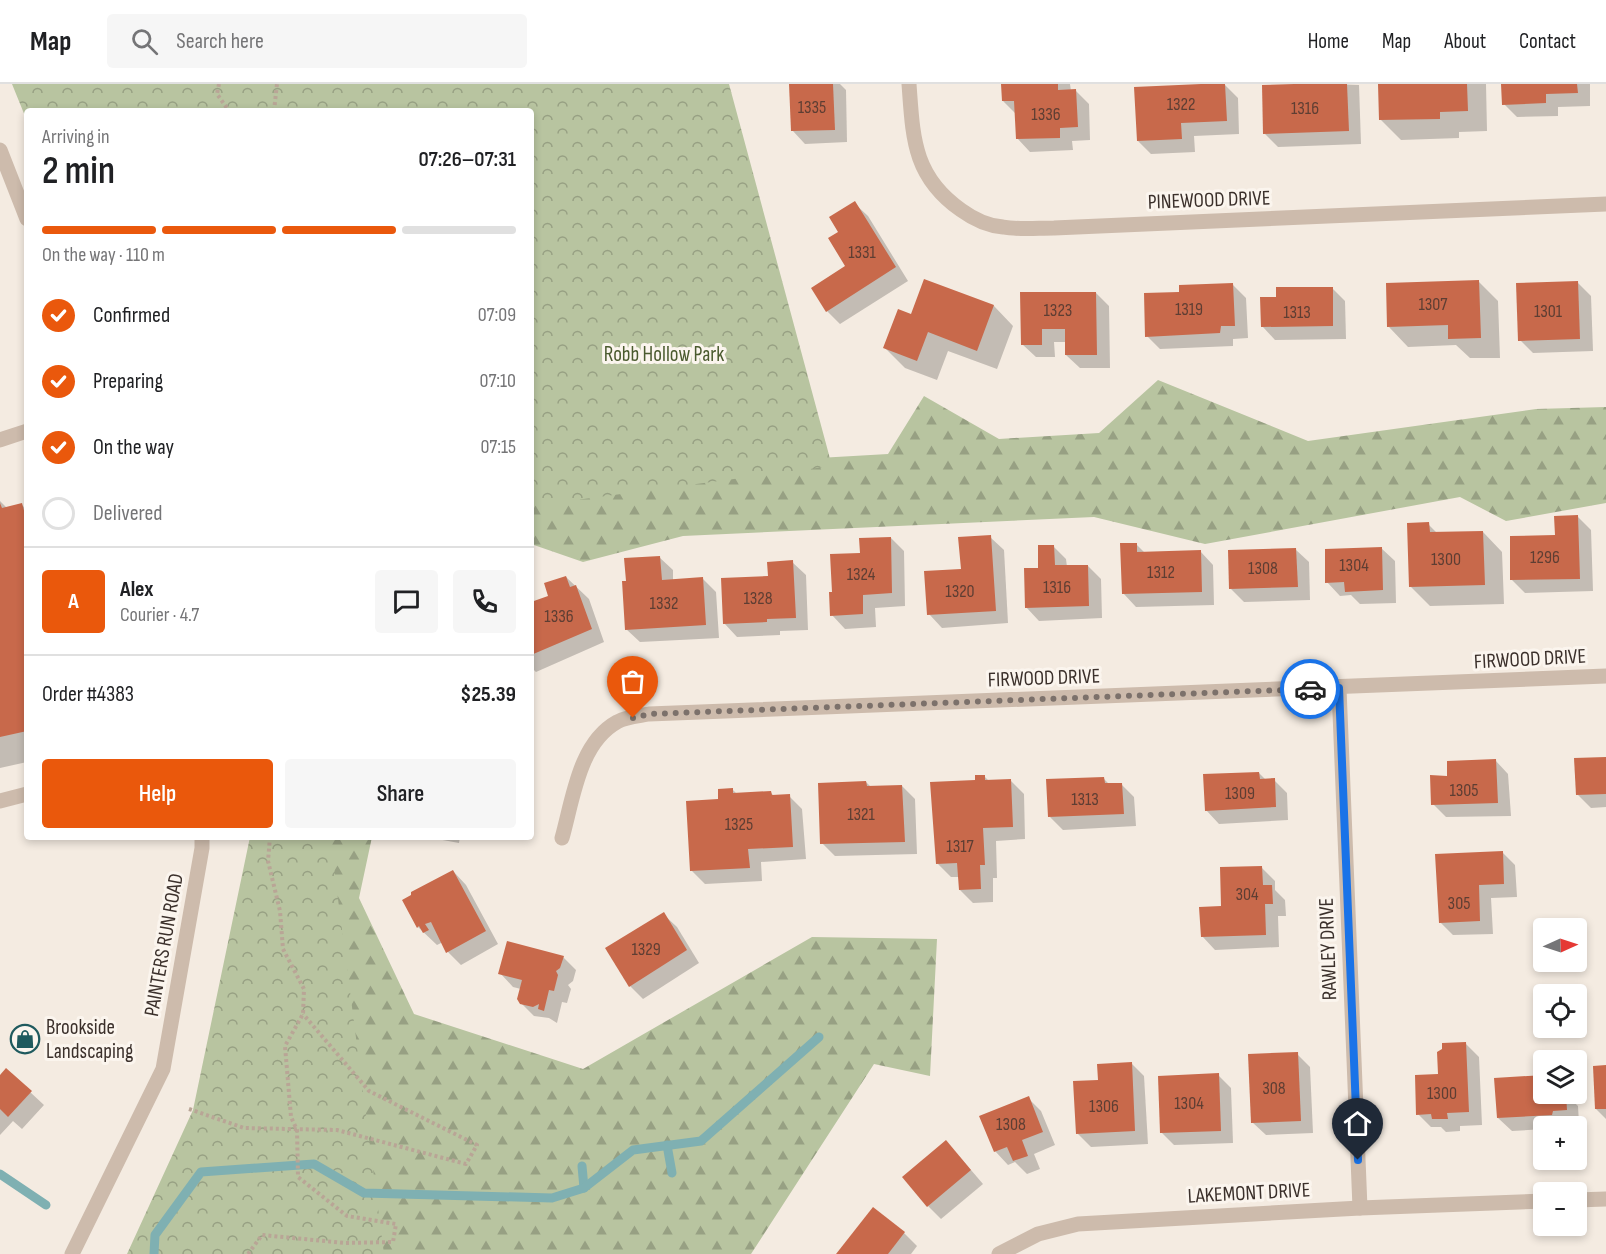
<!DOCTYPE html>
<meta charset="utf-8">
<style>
:root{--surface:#fff;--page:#f6f6f6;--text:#202124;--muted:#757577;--line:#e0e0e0;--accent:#ea580c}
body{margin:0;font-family:"Sofia Sans Condensed",sans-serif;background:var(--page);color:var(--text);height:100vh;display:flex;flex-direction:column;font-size:22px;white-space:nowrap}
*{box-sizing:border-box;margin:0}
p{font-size:20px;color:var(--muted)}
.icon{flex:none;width:33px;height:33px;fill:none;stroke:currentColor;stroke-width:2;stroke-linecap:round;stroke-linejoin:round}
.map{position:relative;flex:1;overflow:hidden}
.panel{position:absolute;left:24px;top:24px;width:510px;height:732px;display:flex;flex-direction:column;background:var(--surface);border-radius:6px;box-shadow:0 3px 9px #0003}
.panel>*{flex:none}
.needle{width:39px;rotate:87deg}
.buttons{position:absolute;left:1533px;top:834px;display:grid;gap:12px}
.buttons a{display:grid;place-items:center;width:54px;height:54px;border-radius:6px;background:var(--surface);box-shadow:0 3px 9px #0003;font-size:30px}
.pin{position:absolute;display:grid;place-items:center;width:51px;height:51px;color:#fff;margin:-62px -26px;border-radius:50% 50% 50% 0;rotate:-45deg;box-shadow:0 0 6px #0007}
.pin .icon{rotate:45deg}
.courier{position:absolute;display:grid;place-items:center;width:60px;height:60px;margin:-30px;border:4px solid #1a73e8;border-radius:50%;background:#fff;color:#222;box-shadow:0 2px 8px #0007}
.overview em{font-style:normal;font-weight:600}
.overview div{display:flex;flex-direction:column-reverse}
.overview{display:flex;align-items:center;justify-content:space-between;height:102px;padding:0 18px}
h1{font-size:39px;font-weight:600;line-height:45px}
.bar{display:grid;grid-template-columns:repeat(4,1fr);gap:9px 6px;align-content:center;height:72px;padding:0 18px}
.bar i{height:8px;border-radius:4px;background:var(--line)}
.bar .active{background:var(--accent)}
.bar p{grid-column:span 4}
.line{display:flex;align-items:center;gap:15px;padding:0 18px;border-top:2px solid var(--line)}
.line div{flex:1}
.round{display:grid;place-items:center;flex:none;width:63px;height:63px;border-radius:6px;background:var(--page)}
ol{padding:0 18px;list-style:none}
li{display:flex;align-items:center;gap:18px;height:66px}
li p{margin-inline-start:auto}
li .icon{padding:6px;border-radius:50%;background:var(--accent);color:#fff;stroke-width:4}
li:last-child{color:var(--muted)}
li i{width:33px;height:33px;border:3px solid var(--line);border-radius:50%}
.button{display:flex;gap:12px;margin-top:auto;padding:12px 18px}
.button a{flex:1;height:69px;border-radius:6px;background:var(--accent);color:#fff;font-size:24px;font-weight:600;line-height:69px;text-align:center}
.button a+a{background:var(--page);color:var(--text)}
header{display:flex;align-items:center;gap:36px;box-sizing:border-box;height:84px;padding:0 30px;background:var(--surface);border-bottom:2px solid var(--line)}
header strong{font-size:28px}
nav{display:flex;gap:33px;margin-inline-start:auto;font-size:21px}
.search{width:420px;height:54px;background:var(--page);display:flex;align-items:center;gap:15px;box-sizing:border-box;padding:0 21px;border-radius:6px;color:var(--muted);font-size:22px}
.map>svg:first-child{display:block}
.forest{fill:url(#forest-firs)}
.park{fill:url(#park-crowns)}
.shadow{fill:#0003}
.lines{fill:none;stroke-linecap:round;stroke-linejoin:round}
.stream{stroke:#7fb0b2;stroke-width:9}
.building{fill:#c8694b}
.path{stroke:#b9a596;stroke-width:4;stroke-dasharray:3 3;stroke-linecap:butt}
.minor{stroke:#cdbbac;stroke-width:15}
.done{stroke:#7c716b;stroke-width:6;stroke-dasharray:0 10.8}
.route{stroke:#1a73e8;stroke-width:8}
.labels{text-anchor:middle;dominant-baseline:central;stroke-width:6;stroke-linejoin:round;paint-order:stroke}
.number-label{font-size:18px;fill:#5e3e33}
.street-label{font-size:21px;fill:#3b302b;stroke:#fbf5ee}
.park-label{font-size:21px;fill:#4a5a2e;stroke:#fbf5ee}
.poi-label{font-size:21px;fill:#3b302b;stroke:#fbf5ee;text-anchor:start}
</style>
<header>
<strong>Map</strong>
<div class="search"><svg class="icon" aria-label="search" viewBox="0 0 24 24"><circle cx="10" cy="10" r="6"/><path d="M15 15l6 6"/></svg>Search here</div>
<nav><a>Home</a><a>Map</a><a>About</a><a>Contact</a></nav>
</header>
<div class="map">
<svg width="1606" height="1170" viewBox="0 0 1606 1170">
<defs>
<pattern id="forest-firs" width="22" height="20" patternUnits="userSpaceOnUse" patternTransform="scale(1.5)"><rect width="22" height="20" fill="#b8c4a0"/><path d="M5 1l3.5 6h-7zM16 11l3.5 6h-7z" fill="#97a083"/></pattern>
<pattern id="park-crowns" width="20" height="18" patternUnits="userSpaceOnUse" patternTransform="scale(1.5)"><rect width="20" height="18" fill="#b8c4a0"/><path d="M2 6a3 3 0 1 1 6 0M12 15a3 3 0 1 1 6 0" fill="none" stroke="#97a083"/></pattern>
</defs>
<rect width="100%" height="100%" fill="#f4ebe1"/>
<g class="forest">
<path d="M531,27L801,375L888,370L924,312L999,355L1099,349L1158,296L1308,357L1536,325L1606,323V419L1506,437L1460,413L1205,460L1094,433L683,452L583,478L531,460Z"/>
<path d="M260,753H372L359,814L414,930L583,985L812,853L937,855L930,992L874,980L751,1170H184Z"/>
</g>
<g class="park">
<path d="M12,0H729L832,382L531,422V27H27V37Z"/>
<path d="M250,753H330L384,1170H127L193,1026Z"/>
</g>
<g class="shadow">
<path d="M791,0H840L846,6L847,58L805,60L792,46Z"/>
<path d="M1003,0H1070L1071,7H1076L1089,20L1090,56L1072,57L1073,66L1030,68L1017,54L1016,30L1003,17Z"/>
<path d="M1224,0L1238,14L1239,50L1194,52L1195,68L1151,70L1138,57Z"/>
<path d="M1328,0L1359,1L1361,60L1278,63L1265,50Z"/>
<path d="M1380,0H1486L1487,47L1459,48V54L1401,56L1381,36Z"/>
<path d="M1503,0H1590V22L1558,23V32L1517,33L1504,20Z"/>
<path d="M854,119L868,132L908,197L840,240L827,227L847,183L840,148Z"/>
<path d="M925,197L994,222L1013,242L997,285L948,267L937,296L905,284L885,264L912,232Z"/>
<path d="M1478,197L1498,217L1500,274H1470L1456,261L1408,263L1389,243Z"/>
<path d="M1578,199L1591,212L1593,267L1533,269L1520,256Z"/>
<path d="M1233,201L1246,214L1248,254L1233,255V262L1160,265L1147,252L1181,209Z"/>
<path d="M1332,204L1345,217L1346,255L1275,256L1262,242Z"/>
<path d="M1022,209H1096L1109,222L1110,284H1080L1066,271V258H1054L1055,273H1036L1022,260Z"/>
<path d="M0,417L7,424L22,421L27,426V678L0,684Z"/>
<path d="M1578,433L1591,446L1593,507L1525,509L1512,496Z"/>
<path d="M1428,440L1438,450L1483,448L1502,468L1504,520L1430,522L1411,503Z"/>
<path d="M990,453L1004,466L1008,539L942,544L929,530Z"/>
<path d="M891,454L904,467L905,522L875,524L876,543L845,545L832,531L833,509L861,471Z"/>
<path d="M1136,460L1145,469L1200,467L1213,481L1214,521L1136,523L1123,509Z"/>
<path d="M1053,462L1066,475L1067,483L1088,482L1101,495L1102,534L1039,537L1026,523L1040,485Z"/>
<path d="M1381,464L1395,477L1396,519L1360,520L1351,511L1340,512L1327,498Z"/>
<path d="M1295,465L1309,478L1310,516L1244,518L1231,505Z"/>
<path d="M659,473L673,486V496L703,495L716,508L719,554L640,558L626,545Z"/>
<path d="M792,478L806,491L808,546L780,547V551L737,553L724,539L770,494Z"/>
<path d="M566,493L589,515L604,558L536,588L531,583V520L550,513Z"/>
<path d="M1606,675V723L1591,724L1578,711Z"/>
<path d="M1495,676L1508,690L1511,732L1446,733L1433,720L1449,693Z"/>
<path d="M1259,689L1266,696H1274L1287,709L1288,736L1219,740L1206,726Z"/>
<path d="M984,692L989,697L1010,696L1024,710L1025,755L996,757L997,794H993V818L973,819L960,806L959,793H951L938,780L977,698Z"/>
<path d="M1104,695L1110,701L1121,700L1134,713L1136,742L1063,746L1050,733Z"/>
<path d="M866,698L871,703L902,702L915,715L917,770L835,772L822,759Z"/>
<path d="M732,705L738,711L771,709L775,713L789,712L802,725L806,775L761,778L762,797L705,800L692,787L720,717Z"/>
<path d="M426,753H460L459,759Z"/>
<path d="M1502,768L1515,781L1517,813L1491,814L1493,850L1453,851L1440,838Z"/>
<path d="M1262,784L1275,797V806L1285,816L1286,832H1278L1279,863L1215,866L1202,852L1223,824Z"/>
<path d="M453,787L466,801L498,860L461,881L448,868L443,858L437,861L418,843Z"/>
<path d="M663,830L677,843L699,879L643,915L630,902Z"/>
<path d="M563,873L576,886L573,897L568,901L571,905L567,919L562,918L557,939L549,934L534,932L521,919V905L513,903L500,889Z"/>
<path d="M1465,959L1479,973L1482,1041L1460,1042V1047L1446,1048L1441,1043H1431L1418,1030L1439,991L1444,966Z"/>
<path d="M1297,970L1310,983L1313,1049L1266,1051L1252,1038Z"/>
<path d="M1131,979L1144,992L1148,1060L1091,1063L1078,1050L1099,998Z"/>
<path d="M1606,983V1035L1596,1025Z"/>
<path d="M1218,991L1231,1004L1233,1059L1174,1061L1161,1048Z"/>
<path d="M0,993L30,1008L44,1021L22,1045L13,1037L0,1051Z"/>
<path d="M1544,1010H1565L1578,1022L1579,1039L1566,1040L1565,1042H1544V1045L1512,1047L1498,1034Z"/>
<path d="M1028,1014L1041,1027L1055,1061L1034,1070L1040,1085L1027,1090L1015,1078L1008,1081L995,1067Z"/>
<path d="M959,1072L983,1100L941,1135L928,1122Z"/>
<path d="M873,1125L904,1149L917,1162L911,1170H839Z"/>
</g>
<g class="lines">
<g class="stream">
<path d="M667,1061L672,1089"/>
<path d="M582,1082L584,1104"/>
<path d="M0,1090L46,1121"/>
<path d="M154,1170L155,1151L201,1088L314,1080L364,1109L552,1114L584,1104L633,1066L701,1057L819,953"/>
</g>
</g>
<g class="building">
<path d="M789,0H833L835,46L791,47Z"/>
<path d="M1001,0H1058V6L1076,5L1078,43L1060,44V54L1016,55L1014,17H1002Z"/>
<path d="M1201,0H1225L1227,37L1181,39L1182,55L1137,57L1134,3Z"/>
<path d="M1294,0H1347L1349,47L1263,50L1262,1Z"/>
<path d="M1378,0H1467L1468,27L1440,28V35L1379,36Z"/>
<path d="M1501,0H1577L1578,9L1546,10V19L1502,21Z"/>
<path d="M855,117L896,183L826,228L811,204L845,182L828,154L838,148L829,133Z"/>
<path d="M924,195L994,221L977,267L928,248L917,277L883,264L898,225L911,230Z"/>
<path d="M1479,196L1481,254L1448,255V241L1387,243L1386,199Z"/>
<path d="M1578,197L1580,255L1518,257L1516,199Z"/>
<path d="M1233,199L1235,242H1221L1220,249L1145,253L1144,209L1179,208V201Z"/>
<path d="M1276,203H1333V242L1261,243L1260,213H1276Z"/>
<path d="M1020,208H1096L1097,271H1065V245H1042V261H1021Z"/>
<path d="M0,419L2,424L22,419L27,438V647L0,653Z"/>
<path d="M1578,431L1580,495L1510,496V452L1555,451L1554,432Z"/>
<path d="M1429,438L1430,448L1483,447L1485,501L1409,503L1407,439Z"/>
<path d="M991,451L996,527L927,531L924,487L961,485L958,453Z"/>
<path d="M891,453L892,509L863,511V530L830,532L829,508H832L830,470L860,469L859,454Z"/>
<path d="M1120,459H1137V468L1201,466L1202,508L1122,510Z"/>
<path d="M1038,461H1054L1055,481H1088L1089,522L1025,524L1024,484H1038Z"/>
<path d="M1382,463L1383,506L1345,508L1344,498L1325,499V465Z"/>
<path d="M1296,464L1298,503L1229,505L1228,466Z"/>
<path d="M660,472L662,496L703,493L706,541L625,546L622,497H626L624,474Z"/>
<path d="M793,476L796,534L767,535V538L723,540L721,494L768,492L767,478Z"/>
<path d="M566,492L570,503L576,501L592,545L531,571V518L548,512L544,499Z"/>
<path d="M1606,673V710L1576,711L1574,674Z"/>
<path d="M1496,675L1498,719L1431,721L1430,691L1447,692V677Z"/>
<path d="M1259,688L1260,695L1275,694L1276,723L1205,727L1203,690Z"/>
<path d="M975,691H985V696L1011,695L1013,743L983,744L985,781H980L981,805L959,806L957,779L936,780L930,698L975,696Z"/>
<path d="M1104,693L1105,699H1122L1124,730L1048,733L1046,695Z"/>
<path d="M866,697L867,702L902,701L905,758L820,760L818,699Z"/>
<path d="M733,704V709L771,707L772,711L790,710L793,763L748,765L750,784L690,787L686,717L718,715V705Z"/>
<path d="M1503,767L1504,800L1479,801L1480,837L1439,839L1435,770Z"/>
<path d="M1262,782L1263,801H1272L1273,820H1265L1266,851L1201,853L1199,823L1221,822L1220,783Z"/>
<path d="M453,786L486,847L446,869L431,838L425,840L429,846L423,849L419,842L417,844L402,816L411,811V808Z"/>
<path d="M664,828L687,866L629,903L605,864Z"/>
<path d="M507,857L564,872L560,884L556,887L558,891L554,907L549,906L544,927L538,925L539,920L533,923L520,920L517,915L522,896L498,890Z"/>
<path d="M1466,958L1469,1028L1447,1029L1448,1035H1432L1431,1030L1416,1031L1415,991L1438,990L1437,968L1442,965V959Z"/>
<path d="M1298,968L1301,1037L1251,1039L1248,970Z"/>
<path d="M1132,978L1135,1047L1076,1050L1073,997L1098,996L1097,980Z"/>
<path d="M1606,981V1025H1595L1593,982Z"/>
<path d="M6,984L32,1007L8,1033L0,1025V991Z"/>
<path d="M1219,989L1221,1047L1160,1049L1158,992Z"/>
<path d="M1544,991V1010H1566L1567,1026L1553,1027L1552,1031L1497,1034L1494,994Z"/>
<path d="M1029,1012L1043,1048L1022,1056L1028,1072L1013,1077L1007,1063L994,1068L979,1032Z"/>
<path d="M946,1056L971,1086L927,1123L902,1093Z"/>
<path d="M873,1123L905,1148L888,1170H836Z"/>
</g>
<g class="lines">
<g class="path">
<path d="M219,0L217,10L229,27"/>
<path d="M274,27L277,0"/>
<path d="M189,1025L244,1044L337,1046L466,1080L477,1061L369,1007L303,930"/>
<path d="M248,1170L262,1151L345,1159L393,1158L396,1140L347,1132L298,1093L297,1046L291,1033L285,962L303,930L304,905L283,865L280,827L268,777L270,753"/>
</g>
<g class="minor">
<path d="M909,0C913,54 913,92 961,126C972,134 988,142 1003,143C1019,146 1037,144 1054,144L1606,120"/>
<path d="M0,66L27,135"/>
<path d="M0,356L27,347"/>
<path d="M1339,604L1360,1124"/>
<path d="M0,717L27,710"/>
<path d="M562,754C573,715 579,659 617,638C625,633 639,632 649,630L1606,592"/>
<path d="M1576,1116L1606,1115"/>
<path d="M72,1170L163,985L202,764V753"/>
<path d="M999,1170L1038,1150L1078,1140L1360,1124L1544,1117"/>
</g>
</g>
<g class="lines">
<path class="done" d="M633,634L649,630L1310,605"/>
<path class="route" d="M1310,605L1339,604L1358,1076"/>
</g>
<defs>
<g id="shop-ring" transform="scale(1.5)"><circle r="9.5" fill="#fbf5ee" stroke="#1f5a5e" stroke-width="1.5"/><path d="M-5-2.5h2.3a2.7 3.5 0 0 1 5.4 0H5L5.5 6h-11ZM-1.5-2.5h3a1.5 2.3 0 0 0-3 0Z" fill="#1f5a5e"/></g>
</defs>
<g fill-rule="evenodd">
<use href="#shop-ring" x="25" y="955"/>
</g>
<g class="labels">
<g class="number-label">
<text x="1181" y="20">1322</text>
<text x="812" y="23">1335</text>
<text x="1305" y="24">1316</text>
<text x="1046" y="30">1336</text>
<text x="862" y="168">1331</text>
<text x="1433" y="220">1307</text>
<text x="1189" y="225">1319</text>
<text x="1058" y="226">1323</text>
<text x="1548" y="227">1301</text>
<text x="1297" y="228">1313</text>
<text x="1545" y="473">1296</text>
<text x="1446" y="475">1300</text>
<text x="1354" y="481">1304</text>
<text x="1263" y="484">1308</text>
<text x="1161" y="488">1312</text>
<text x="861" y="490">1324</text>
<text x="1057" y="503">1316</text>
<text x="960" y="507">1320</text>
<text x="758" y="514">1328</text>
<text x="664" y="519">1332</text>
<text x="559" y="532">1336</text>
<text x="1464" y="706">1305</text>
<text x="1240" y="709">1309</text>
<text x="1085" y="715">1313</text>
<text x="861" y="730">1321</text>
<text x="739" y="740">1325</text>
<text x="960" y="762">1317</text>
<text x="1247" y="810">304</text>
<text x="1459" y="819">305</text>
<text x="646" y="865">1329</text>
<text x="1274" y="1004">308</text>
<text x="1442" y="1009">1300</text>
<text x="1189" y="1019">1304</text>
<text x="1104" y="1022">1306</text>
<text x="1011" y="1040">1308</text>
</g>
<g class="street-label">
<text transform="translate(1209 116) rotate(-2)">PINEWOOD DRIVE</text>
<text transform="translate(1530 575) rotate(-3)">FIRWOOD DRIVE</text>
<text transform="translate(1044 594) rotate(-2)">FIRWOOD DRIVE</text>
<text transform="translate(164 861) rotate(-80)">PAINTERS RUN ROAD</text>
<text transform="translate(1328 865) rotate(-92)">RAWLEY DRIVE</text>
<text transform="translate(1249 1109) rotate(-3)">LAKEMONT DRIVE</text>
</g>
<g class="park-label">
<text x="664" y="270">Robb Hollow Park</text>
</g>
<g class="poi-label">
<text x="46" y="943">Brookside<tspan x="46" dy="24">Landscaping</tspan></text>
</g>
</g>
</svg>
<div class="buttons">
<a><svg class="needle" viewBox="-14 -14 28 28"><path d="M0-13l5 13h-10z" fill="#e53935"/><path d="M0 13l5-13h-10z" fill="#757577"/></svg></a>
<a><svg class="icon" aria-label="locate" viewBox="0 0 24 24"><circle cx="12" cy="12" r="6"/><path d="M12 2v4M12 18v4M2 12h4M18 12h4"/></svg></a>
<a><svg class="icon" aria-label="layers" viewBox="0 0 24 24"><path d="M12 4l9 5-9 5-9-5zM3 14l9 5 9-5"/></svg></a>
<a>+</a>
<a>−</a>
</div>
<div class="pin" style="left:633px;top:634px;background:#ea580c"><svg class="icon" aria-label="bag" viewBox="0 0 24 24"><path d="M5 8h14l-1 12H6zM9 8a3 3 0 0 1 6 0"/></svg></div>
<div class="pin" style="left:1358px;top:1076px;background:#1f2937"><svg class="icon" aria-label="home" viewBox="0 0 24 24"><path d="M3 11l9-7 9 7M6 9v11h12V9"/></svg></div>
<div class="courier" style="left:1310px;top:605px"><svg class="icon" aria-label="car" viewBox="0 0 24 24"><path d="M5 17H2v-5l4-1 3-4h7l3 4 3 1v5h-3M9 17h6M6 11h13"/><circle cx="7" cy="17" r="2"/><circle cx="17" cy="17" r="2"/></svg></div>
<section class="panel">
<div class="overview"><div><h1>2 min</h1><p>Arriving in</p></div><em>07:26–07:31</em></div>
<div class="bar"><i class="active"></i><i class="active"></i><i class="active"></i><i></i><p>On the way · 110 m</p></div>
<ol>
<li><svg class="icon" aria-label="check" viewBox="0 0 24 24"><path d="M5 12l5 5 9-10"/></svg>Confirmed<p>07:09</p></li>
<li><svg class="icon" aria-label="check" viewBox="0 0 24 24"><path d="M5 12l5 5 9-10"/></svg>Preparing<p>07:10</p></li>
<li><svg class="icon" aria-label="check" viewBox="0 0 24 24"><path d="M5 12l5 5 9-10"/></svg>On the way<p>07:15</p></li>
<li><i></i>Delivered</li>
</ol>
<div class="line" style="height:108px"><b class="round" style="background:var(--accent);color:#fff">A</b><div><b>Alex</b><p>Courier · 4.7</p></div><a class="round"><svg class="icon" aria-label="chat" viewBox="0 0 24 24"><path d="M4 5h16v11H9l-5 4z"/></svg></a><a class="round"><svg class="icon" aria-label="phone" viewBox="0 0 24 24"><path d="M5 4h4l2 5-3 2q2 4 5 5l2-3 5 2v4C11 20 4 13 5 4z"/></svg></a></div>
<div class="line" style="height:78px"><div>Order #4383</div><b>$25.39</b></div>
<div class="button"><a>Help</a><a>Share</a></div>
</section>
</div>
